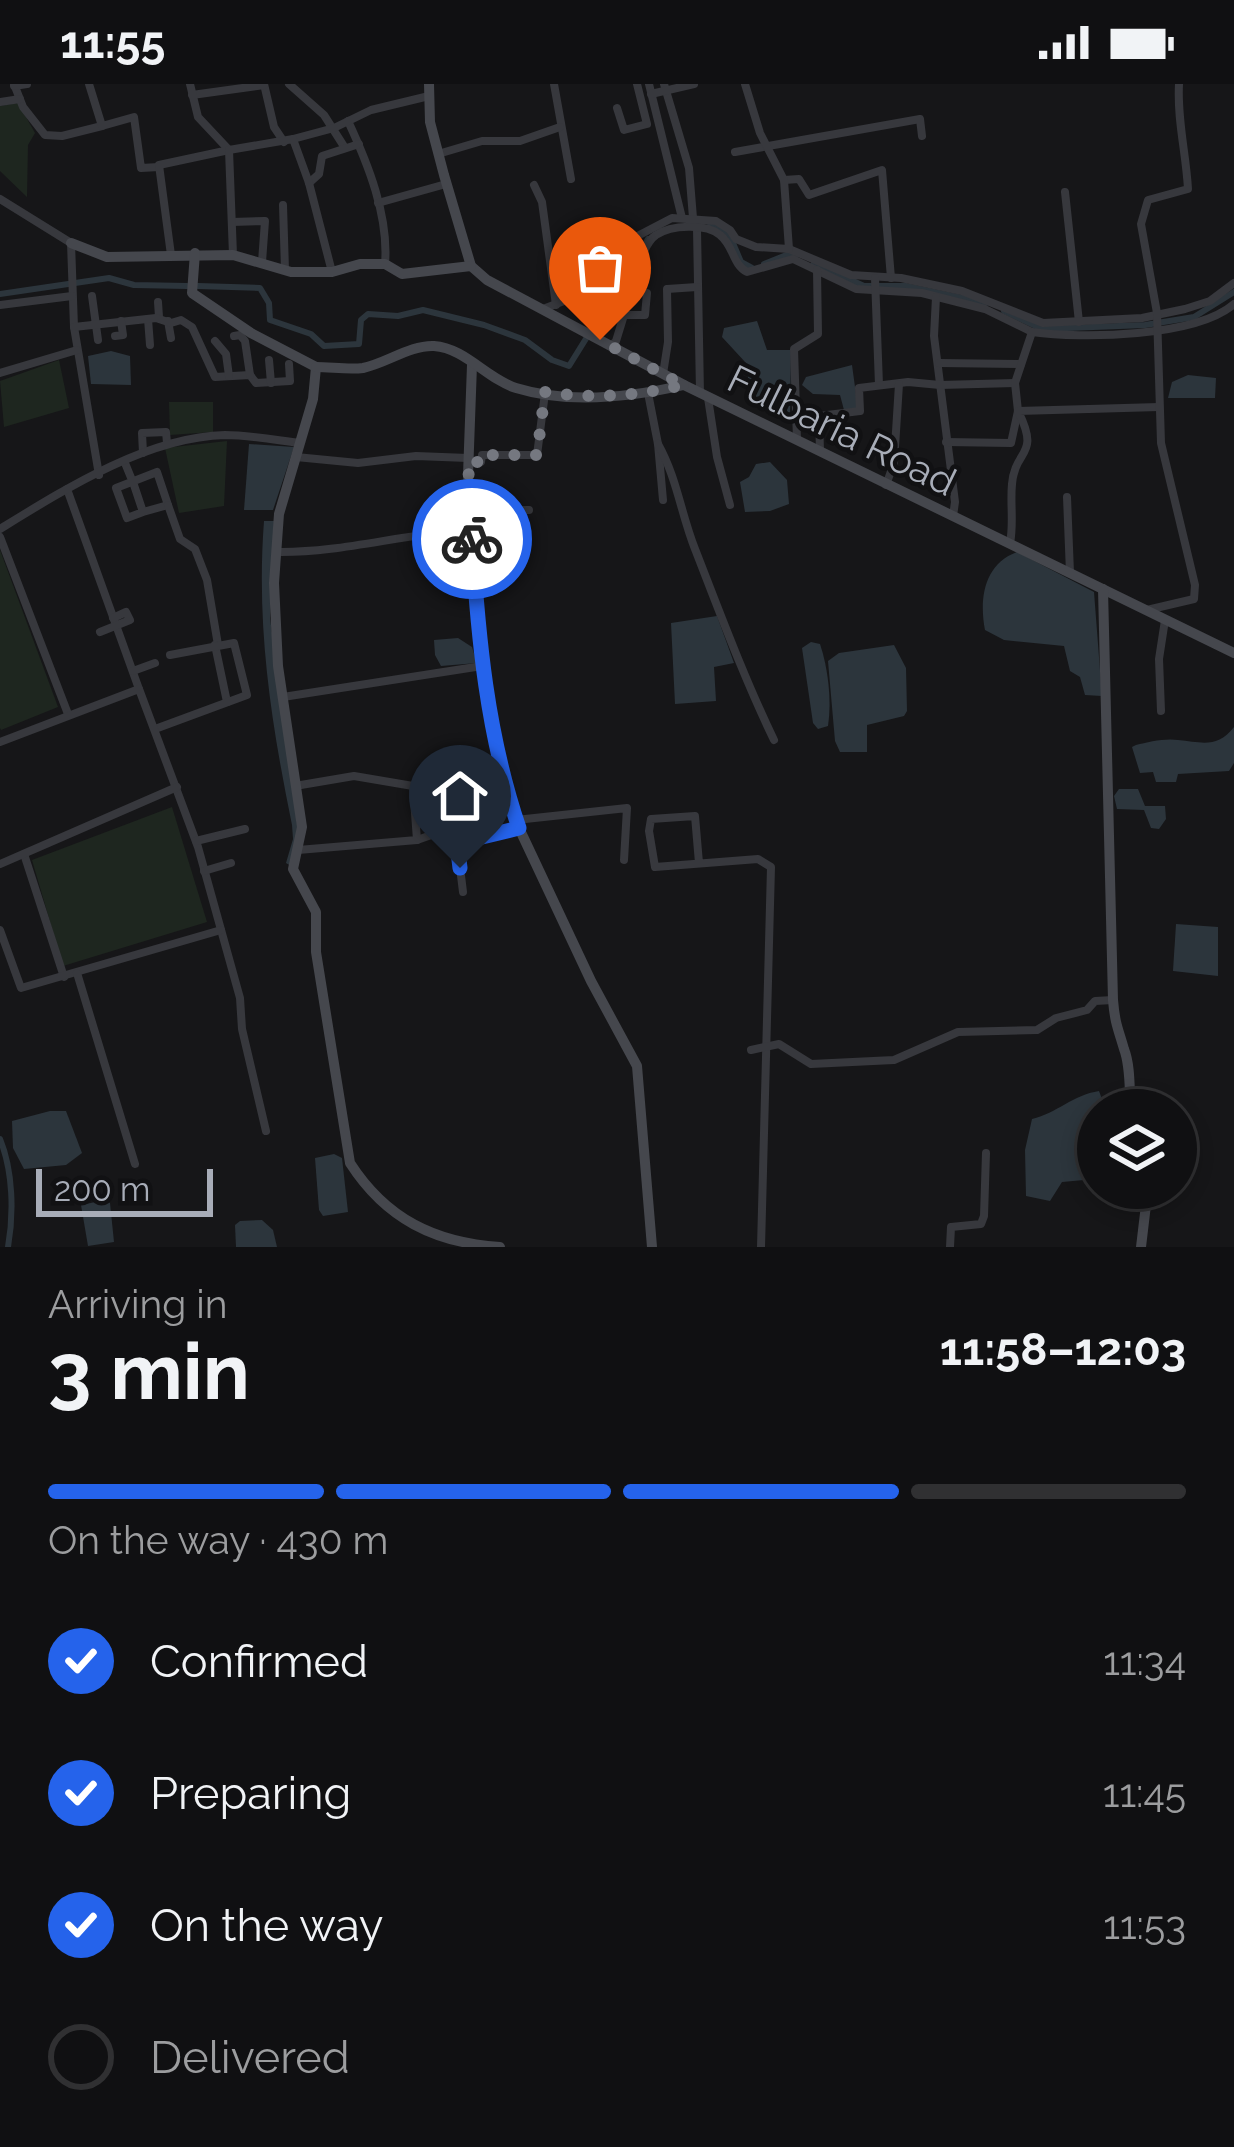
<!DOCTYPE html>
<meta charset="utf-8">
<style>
:root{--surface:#101012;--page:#1e1e20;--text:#f1f3f6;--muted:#9c9d9f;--line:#303032;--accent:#2563eb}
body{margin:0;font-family:Raleway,sans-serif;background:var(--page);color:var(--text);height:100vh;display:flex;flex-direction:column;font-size:45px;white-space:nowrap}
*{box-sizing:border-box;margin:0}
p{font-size:39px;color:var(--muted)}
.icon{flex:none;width:66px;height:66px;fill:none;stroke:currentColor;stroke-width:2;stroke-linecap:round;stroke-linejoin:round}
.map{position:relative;height:1163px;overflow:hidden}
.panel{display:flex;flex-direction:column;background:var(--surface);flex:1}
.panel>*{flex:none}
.fabs{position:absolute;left:1077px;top:1005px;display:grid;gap:24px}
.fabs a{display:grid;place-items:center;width:120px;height:120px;border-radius:50%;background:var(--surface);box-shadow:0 6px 18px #0003,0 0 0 3px var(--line);font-size:60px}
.scale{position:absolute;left:36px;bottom:30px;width:177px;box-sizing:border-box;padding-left:12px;border:6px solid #a8adb8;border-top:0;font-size:33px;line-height:42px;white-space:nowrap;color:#a8adb8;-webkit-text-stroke:9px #111113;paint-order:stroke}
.pin{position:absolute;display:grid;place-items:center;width:102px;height:102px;color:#fff;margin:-123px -51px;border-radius:50% 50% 50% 0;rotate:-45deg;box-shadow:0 0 12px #0007}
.pin .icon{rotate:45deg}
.courier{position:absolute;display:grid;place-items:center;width:120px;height:120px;margin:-60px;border:9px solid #2563eb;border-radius:50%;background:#fff;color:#222;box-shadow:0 3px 15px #0007}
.headline em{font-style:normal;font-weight:700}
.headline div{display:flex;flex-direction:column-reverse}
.headline{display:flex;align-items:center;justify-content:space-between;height:204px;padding:0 48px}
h1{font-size:78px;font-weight:700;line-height:90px}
.bar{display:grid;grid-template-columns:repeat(4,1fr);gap:18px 12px;align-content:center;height:144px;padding:0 48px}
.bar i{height:15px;border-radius:9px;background:var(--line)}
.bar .selected{background:var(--accent)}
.bar p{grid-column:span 4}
ol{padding:0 48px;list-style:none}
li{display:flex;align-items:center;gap:36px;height:132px}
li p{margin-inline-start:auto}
li .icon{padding:12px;border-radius:50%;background:var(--accent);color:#fff;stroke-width:4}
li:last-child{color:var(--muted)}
li i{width:66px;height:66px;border:6px solid var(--line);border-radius:50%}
.status{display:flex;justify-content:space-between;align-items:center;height:84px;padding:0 60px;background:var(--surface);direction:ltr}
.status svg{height:33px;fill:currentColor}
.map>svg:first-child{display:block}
.green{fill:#1e261f}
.water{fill:#2c353c}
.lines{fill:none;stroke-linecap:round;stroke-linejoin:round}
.canal{stroke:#2c353c;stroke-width:6}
.street{stroke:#37383d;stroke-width:8}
.secondary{stroke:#45474d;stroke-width:10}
.done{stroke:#757880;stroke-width:12;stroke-dasharray:0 21.6}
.route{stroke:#2563eb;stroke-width:15}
.labels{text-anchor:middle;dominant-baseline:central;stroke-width:9;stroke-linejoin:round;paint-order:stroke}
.street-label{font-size:39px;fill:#a8adb8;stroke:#111113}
</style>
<div class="status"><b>11:55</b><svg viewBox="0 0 49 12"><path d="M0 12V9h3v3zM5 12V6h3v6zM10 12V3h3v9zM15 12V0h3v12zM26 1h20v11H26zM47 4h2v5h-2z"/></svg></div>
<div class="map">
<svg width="1234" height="1163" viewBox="0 0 1234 1163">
<rect width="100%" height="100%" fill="#161618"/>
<g class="green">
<path d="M18,19L35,49L28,61L27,113L0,87V22Z"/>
<path d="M59,276L69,324L4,343L0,297Z"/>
<path d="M169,318H213V348L170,351Z"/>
<path d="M227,357L224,422L179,429L165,364Z"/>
<path d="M0,466L58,623L1,646L0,644Z"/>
<path d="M172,723L207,838L63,882L32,776Z"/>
</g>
<g class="water">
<path d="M757,237L767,266H791L790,330C748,315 752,320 746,279L722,253L724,244Z"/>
<path d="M111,267L130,272L131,301L91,300L88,272Z"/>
<path d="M852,281L858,325L844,326L840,311L813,310L802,301L806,293Z"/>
<path d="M1188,291L1216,294L1215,314H1168L1172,298Z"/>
<path d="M249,360L294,363L273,426H244Z"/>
<path d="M770,378L787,396L789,420L770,427L745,428L740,398L749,393L756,380Z"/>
<path d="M264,437H274L270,534L298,747L291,782L286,779L293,755L292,741C271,638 256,542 264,437Z"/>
<path d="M1017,468L1094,508L1102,612L1085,611L1080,593L1070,587L1064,562L1004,556L985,546C979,515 984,480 1017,468Z"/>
<path d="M717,532L734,579L714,583L716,617L675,620L671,539Z"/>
<path d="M458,554L472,563L477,579L441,582L435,571L434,556Z"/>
<path d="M811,558L820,560C828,584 832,616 828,642L818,645L813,639L802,564Z"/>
<path d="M894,561L906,584L907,627L904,632L867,641V668H840L835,657L828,577L839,569Z"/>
<path d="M1234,643V679L1229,687L1178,690L1176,698H1156L1153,688L1140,689L1132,663L1136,661C1148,658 1165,654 1178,656C1201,658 1217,665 1234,643Z"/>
<path d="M1119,705H1138L1145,722H1165L1166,735L1159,745L1151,744L1144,726L1117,725L1114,712Z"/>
<path d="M1176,840L1218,843V892L1173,887Z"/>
<path d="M1099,1007L1106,1026H1098V1065L1087,1074L1084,1096L1062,1098L1050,1117L1026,1112L1025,1066L1032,1035C1057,1029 1073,1011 1099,1007Z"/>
<path d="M50,1027H66L82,1069L66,1081L24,1085L13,1064L12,1037Z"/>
<path d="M334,1070L342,1074L348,1128L323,1132L319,1126L315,1074Z"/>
<path d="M105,1116L110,1119L114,1158L88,1162L81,1121Z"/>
<path d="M262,1136L273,1146L277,1163H236L235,1141L240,1137Z"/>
</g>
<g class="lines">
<g class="canal">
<path d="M710,139L730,152L741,178L752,184"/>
<path d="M814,179L864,202H906L986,219"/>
<path d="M764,180L789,170L796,171"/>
<path d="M198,202L260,204L269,219L270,236L311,250L324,262L359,260L361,236L368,230L398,232L423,226L484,241L525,256L552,276L569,282L648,155"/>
<path d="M0,210L109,194L134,201L187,202"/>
<path d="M1004,227L1042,245L1145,241L1194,233L1234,208"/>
<path d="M0,1055C13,1087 14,1129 8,1163"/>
</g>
<g class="street">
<path d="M14,0L23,23L45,51L62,52L102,42"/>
<path d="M89,0L102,42L134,33L141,84L159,83"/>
<path d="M264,0L274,43L284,58"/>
<path d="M289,0L324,31L345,64"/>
<path d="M554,0L571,95"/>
<path d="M649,0L682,134"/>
<path d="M664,0L689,84L693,134"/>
<path d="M14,2L27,0"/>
<path d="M651,10L694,0"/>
<path d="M192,11L264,1"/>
<path d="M0,18L20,15"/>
<path d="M617,24L624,46L647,40L637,0"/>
<path d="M348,37C368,80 389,132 385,180"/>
<path d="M293,55L334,44L371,26L429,12"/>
<path d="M735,68L920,35L922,52"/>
<path d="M438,70L482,57H520L560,43"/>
<path d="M784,96L799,95L809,111L882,86L891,194"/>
<path d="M309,99L319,90L322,72L359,60"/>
<path d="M534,101L542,118L556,221"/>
<path d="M1065,108L1079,238"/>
<path d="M0,115L71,159L74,243L99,391"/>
<path d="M378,119L446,100"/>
<path d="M283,121L285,186"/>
<path d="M232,138L265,137L262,178"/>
<path d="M697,145L700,309"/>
<path d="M789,165L851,191L901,194L962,207L1043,239L1142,234L1185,225L1210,217L1234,199"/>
<path d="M171,171L159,81L229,66L198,33L190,0"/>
<path d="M233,171L229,66L293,55L309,99L332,188"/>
<path d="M640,175C645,166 648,156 656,151C671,141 706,139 720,151C734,162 732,180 747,188L793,175L856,205L922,209L985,225L1032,248"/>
<path d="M875,194L879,301"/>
<path d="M604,196L647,209L645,231H624L616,257L611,262"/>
<path d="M92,212L98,256"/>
<path d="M936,213L934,252L955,418L953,432"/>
<path d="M158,218L159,233"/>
<path d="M0,221L72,212"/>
<path d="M543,225L598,204L626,158L672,134L716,137L730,146L736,155L756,163L789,165L784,96L760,49L745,0"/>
<path d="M148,235L150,261"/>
<path d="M168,237L171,254"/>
<path d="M74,243L156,234L171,239L181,236L192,243L215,293L250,291L256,299L290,297L289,280"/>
<path d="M115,252L123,251L121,237"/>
<path d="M234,252L240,251L245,257L250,291"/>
<path d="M215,257L226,270L229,292"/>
<path d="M269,276L271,299"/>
<path d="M939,279L1021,280"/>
<path d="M0,289L77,266"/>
<path d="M663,290L668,258L667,205L697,203"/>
<path d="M648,309L658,360L663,416"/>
<path d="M708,314L717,373L730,421"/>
<path d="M819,332L860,327L859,304L908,298L940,301L1015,299"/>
<path d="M797,338L819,332L820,367"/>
<path d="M797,356L794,265L818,250L817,186"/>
<path d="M946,358L1011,359L1018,327L1015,299L1032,248C1082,255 1196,253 1234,220"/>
<path d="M658,360C677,394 681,430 695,465C720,529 744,594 774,656"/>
<path d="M143,369L142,349L166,348L167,359"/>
<path d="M296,373L358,379L416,372L468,374"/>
<path d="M468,378H481L482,371H537L545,309"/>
<path d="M125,379L134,401L143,428L127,434L116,404L157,388L168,421L143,428"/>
<path d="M886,401L894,379L899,300"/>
<path d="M67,405L139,605"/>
<path d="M1067,413L1070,489"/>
<path d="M168,421L180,455L195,465L207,496L218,561"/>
<path d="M471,427L529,426"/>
<path d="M0,445C65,405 147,353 225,351C249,351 276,356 300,359"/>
<path d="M0,453L68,630"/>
<path d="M1010,459C1014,439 1010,420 1012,400C1015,364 1041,373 1018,327L1159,323"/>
<path d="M277,468C343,469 405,449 471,446"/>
<path d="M1147,526L1194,515L1195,501L1161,359L1157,229L1141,140L1148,116L1188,105C1186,69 1177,36 1179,0"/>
<path d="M100,548L130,536L126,528L113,534"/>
<path d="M215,561L227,618"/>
<path d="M133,587L155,579"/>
<path d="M283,613L482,582"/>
<path d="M1161,627L1159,575L1165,536"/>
<path d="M155,645L247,611L234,559L170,571"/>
<path d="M0,658L139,605L198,763L240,914L242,945L266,1047"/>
<path d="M295,702L354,692L413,702"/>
<path d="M516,736L627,724L624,776"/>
<path d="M417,756L440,748L457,759L519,744"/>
<path d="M196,757L245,745"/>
<path d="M457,759L463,808"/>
<path d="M298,766L417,756L413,702L432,704L504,696"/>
<path d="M24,770L64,893"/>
<path d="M699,779L695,732L651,735L649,747L655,783L758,775L771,783L761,1163"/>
<path d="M0,780L177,703"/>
<path d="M204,787L231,779"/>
<path d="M0,846L21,904L221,846"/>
<path d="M77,889L135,1080"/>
<path d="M751,966L779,960L811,980L894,976L958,948L1037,946L1056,934L1087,926L1095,917L1113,916"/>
<path d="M950,1163L951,1143L981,1140L984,1132L986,1069"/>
</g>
<g class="secondary">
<path d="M429,0L430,38L444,91L471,182L487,196L684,301L1234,569"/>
<path d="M71,159L107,173L233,171L291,188H332L360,180H385L402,190L471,182"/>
<path d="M195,169L192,209L251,249L316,283L313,315L279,430L274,499L278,582L302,743L293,785L316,828V868L350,1079C386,1135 435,1159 500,1163"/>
<path d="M472,281L468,391L481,577L504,696L519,744L591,897L637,982L652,1163"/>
<path d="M316,283C331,283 349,286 363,284C387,279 410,261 434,262C465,264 487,295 516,304C568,320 632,313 684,301"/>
<path d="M1103,505L1113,916C1115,940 1118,944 1124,965C1131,983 1129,1007 1131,1026"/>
<path d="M1141,1163L1148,1104"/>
</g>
</g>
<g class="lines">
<path class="done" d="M472,455L468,378H481L482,371H537L545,308C591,315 638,312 683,301L600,256"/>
<path class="route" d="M460,784L457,759L519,744C487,650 478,553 472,455"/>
</g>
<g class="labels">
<g class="street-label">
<text transform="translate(842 346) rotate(26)">Fulbaria Road</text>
</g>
</g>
</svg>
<div class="fabs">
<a><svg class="icon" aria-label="layers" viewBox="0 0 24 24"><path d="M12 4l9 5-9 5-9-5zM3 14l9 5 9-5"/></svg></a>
</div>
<div class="scale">200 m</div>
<div class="pin" style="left:600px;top:256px;background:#ea580c"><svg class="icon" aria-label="bag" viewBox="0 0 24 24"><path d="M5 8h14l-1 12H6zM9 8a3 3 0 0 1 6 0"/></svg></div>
<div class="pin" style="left:460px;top:784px;background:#1f2937"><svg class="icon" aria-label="home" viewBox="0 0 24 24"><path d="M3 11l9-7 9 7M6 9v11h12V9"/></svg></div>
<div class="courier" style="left:472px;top:455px"><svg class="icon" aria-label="bike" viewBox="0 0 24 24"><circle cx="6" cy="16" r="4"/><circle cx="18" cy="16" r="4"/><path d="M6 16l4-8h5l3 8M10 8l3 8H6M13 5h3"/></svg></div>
</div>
<section class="panel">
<div class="headline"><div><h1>3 min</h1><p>Arriving in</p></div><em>11:58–12:03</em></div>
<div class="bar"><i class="selected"></i><i class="selected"></i><i class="selected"></i><i></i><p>On the way · 430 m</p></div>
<ol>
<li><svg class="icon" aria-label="check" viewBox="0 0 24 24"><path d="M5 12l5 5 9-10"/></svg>Confirmed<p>11:34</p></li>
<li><svg class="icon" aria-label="check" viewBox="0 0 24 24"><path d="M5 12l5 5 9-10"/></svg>Preparing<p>11:45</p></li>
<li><svg class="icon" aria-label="check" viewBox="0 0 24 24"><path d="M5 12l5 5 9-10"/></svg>On the way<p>11:53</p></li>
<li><i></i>Delivered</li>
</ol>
</section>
